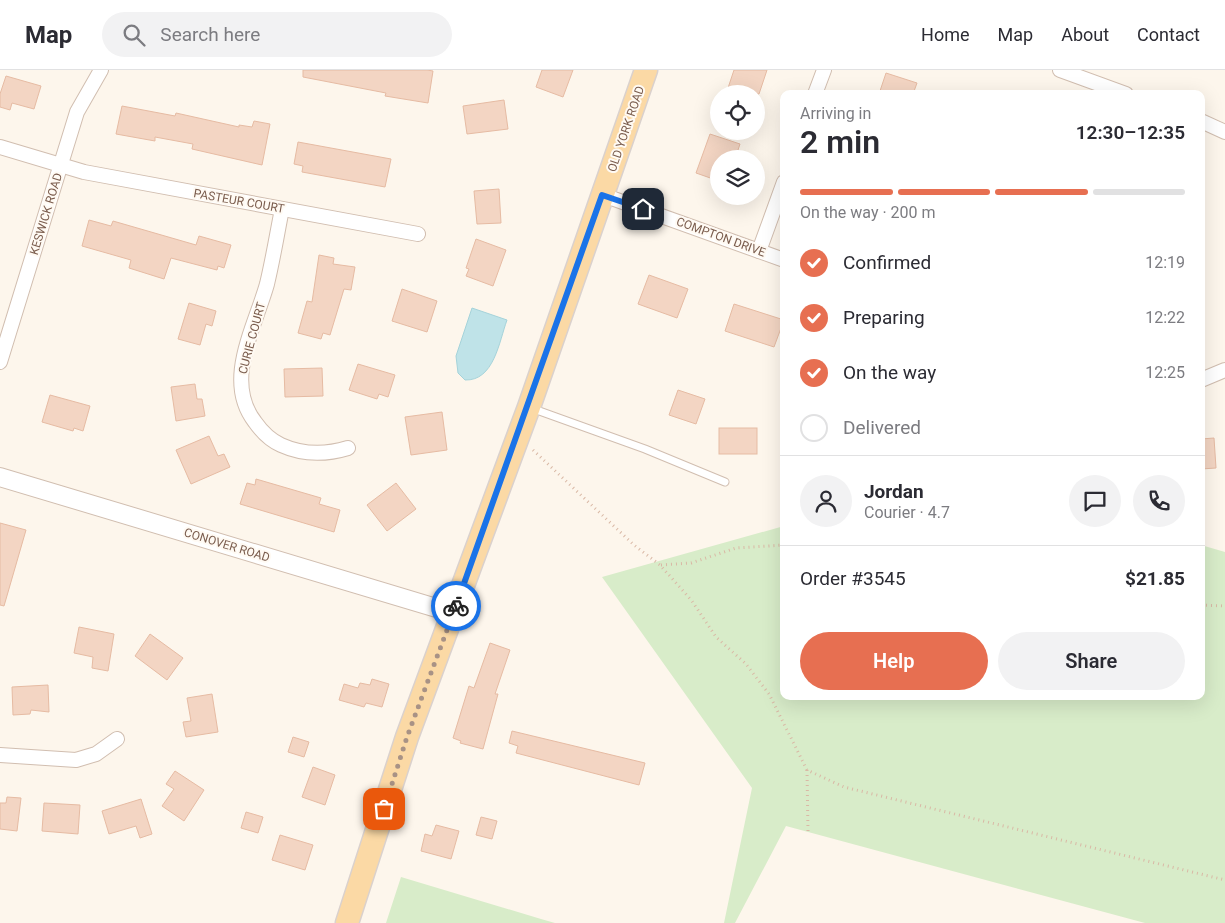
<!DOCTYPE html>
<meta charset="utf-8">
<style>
:root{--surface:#fff;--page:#f2f2f3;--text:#2b2b33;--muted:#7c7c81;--line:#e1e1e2;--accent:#e76f51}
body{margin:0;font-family:Roboto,sans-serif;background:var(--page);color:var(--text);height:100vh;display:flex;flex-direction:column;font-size:19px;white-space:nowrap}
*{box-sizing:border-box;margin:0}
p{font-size:16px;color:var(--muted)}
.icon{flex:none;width:28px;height:28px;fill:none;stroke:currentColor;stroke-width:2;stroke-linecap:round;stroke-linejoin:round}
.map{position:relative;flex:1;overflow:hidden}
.sheet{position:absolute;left:780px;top:20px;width:425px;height:610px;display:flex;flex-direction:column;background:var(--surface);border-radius:10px;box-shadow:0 5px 20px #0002}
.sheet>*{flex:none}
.tools{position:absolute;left:710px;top:15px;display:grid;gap:10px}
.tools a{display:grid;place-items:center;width:55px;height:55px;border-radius:50%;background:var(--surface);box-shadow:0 5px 20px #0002;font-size:25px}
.pin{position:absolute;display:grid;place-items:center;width:42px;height:42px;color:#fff;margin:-21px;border-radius:10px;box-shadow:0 2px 8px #0006}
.courier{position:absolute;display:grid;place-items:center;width:50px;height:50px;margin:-25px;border:4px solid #1a73e8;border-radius:50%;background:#fff;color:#222;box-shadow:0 1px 6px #0007}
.summary em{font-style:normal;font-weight:600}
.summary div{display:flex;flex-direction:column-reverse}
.summary{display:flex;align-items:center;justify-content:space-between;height:85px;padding:0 20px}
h1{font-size:32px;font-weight:600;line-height:38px}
.bar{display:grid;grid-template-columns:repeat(4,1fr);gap:8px 5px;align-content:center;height:60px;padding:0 20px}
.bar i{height:6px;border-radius:4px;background:var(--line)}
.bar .selected{background:var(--accent)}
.bar p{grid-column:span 4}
.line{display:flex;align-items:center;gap:12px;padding:0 20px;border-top:1px solid var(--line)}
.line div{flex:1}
.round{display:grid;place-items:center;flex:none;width:52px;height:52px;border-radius:26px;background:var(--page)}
ol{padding:0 20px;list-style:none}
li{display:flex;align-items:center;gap:15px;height:55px}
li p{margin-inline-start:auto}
li .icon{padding:5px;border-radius:50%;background:var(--accent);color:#fff;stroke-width:4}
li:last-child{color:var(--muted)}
li i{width:28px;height:28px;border:2px solid var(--line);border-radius:50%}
.cta{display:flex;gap:10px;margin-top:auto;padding:10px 20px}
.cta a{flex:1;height:58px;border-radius:30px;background:var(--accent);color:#fff;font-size:20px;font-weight:600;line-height:58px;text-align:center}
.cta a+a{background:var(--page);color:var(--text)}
header{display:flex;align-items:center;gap:30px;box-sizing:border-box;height:70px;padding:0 25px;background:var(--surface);border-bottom:1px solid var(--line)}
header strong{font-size:24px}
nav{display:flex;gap:28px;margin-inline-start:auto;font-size:18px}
.search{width:350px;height:45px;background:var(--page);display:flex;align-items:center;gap:12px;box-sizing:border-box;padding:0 18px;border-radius:28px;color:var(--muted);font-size:19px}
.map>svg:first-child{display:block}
.green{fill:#d8ecc9}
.water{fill:#bfe3e8;stroke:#a5d3da}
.building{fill:#f3d5c3;stroke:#e6bba3}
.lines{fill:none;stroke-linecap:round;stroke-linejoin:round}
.service-casing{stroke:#d1beb0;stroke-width:9}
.minor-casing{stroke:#d1beb0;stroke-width:16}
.tertiary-casing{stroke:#d1beb0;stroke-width:20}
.primary-casing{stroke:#dad1cd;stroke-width:25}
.path{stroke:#d9b8a5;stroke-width:3;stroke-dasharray:1 4;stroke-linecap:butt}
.service{stroke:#fff;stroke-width:7}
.minor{stroke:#fff;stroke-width:14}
.tertiary{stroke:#fff;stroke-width:18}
.primary{stroke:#fbd9a5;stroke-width:22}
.done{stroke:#a89285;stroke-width:5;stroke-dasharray:0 9}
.route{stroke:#1a73e8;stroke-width:6}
.labels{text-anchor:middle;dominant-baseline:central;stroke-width:4;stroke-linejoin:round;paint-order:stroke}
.street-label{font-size:12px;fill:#7a5c4d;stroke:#fffaf3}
</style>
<header>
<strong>Map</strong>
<div class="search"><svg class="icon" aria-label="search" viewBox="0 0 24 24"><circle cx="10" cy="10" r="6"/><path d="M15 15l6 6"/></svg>Search here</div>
<nav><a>Home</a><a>Map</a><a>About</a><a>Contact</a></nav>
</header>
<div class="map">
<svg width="1225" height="853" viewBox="0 0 1225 853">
<rect width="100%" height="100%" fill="#fdf6ec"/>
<g class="green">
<path d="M784,456V626H1201V475L1225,482V853H1145L786,756L735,853H724L752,718L602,507Z"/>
<path d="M401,807L541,849L555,853H386Z"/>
</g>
<path class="water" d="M472,238L507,250C499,272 494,311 465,310L458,303L456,286Z"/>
<g class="building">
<path d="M303,0H427L433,1L428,33L385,26L386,23L303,7Z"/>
<path d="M542,0H573L563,27L536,17Z"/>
<path d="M734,0H767L759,24H726Z"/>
<path d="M886,3L917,13L913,24H879Z"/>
<path d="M6,6L41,16L34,39L12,33L10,40L0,37V24Z"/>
<path d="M504,30L508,59L467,64L463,36Z"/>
<path d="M122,36L175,46L176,43L239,57V55L252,57L254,51L270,54L262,95L192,79L193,74L155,67V71L116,64Z"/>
<path d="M710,64L740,74L735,89H719V111L696,103Z"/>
<path d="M298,72L391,89L385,117L302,102L303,96L294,94Z"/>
<path d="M499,119L501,153L477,154L474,121Z"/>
<path d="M89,150L111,156L113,151L196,175L199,166L231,175L224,198L218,196L217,200L171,188L164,209L129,198L131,190L82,176Z"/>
<path d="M476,169L506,180L493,216L466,206L469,199L466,198Z"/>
<path d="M319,185L334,188L333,194L355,197L351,220L344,219L330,265L323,263L321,269L298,263L307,231L312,232Z"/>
<path d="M649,205L688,219L677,248L638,234Z"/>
<path d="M402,219L437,231L427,262L392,251Z"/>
<path d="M189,233L216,241L212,256L206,254L200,275L178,269Z"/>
<path d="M734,234L784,250L774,277L725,261Z"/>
<path d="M358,294L395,305L388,327L379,324L377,329L349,320Z"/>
<path d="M322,298L323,326L285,327L284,299Z"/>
<path d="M195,314L197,329H202L205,346L176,351L171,317Z"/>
<path d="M678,320L705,329L696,354L669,345Z"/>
<path d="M50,325L90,336L83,361L74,358L73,361L42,352Z"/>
<path d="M442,342L447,380L411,385L405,347Z"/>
<rect x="719" y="358" width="38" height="26"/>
<path d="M209,366L218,386L224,384L230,397L191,414L176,380Z"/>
<path d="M1214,368L1216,398L1201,399V369Z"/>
<path d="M256,409L321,428L319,434L340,440L334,462L240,434L247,413L255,415Z"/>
<path d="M396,413L416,439L387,461L367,435Z"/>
<path d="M0,453L26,460L4,536L0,535Z"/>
<path d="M79,557L114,564L108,601L92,598L93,587L74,583Z"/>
<path d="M150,564L183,588L167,610L135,586Z"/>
<path d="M490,573L510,580L495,624H498L483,679L460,673L461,671L453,668L469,616L474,618Z"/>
<path d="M372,609L389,614L382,637L366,633L364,637L339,630L344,614L358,618L360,613L370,615Z"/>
<path d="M48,615L49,642L31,640L30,644L13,645L12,617Z"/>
<path d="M212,624L218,662L186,667L183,652L191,651L187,628Z"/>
<path d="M512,661L645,693L639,715L516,683L518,676L509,673Z"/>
<path d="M293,667L309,672L304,687L288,682Z"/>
<path d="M313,697L335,705L325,735L302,727Z"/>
<path d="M175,701L204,720L184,751L162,736L174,719L166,714Z"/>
<path d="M7,727L21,728L17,761L0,759V733H6Z"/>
<path d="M141,729L152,764L140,768L136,756L109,764L102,741Z"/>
<path d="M44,733L80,735L78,764L42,761Z"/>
<path d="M246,742L263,747L258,763L241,758Z"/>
<path d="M481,747L497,751L492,769L476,765Z"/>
<path d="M436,755L459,761L451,789L421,781L425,764L432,766Z"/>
<path d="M280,765L313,775L305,800L272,790Z"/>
</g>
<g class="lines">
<g class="service-casing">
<path id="service" d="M531,338L645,379L725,412"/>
</g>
<g class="minor-casing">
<g id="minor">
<path d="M1060,0L1126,24"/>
<path d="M815,24L824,0"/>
<path d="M1201,51L1225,62"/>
<path d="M0,77L84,102L418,164"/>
<path d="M603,125L784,190"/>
<path d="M282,139C277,164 273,189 267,214C255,257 223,311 255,352C262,362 270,370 281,375C303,385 325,385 348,378"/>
<path d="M759,181L784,112"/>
<path d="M0,292L77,42L101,0"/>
<path d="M1201,310L1225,300"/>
<path d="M0,685L76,690L96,684L117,669"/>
</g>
</g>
<g class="tertiary-casing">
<path id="tertiary" d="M0,407L453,543"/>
</g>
<g class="primary-casing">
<path id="primary" d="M347,853L407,667L529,337L646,0"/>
</g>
<g class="path">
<path d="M533,380L634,475L660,495L692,531L716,567L746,594L769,624L807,700L844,717L1225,810"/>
<path d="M661,495L691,493L736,478L784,475"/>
<path d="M1201,535L1225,536"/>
<path d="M807,700L808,762"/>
</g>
<use href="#service" class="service"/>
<use href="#minor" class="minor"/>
<use href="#tertiary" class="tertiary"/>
<use href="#primary" class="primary"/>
</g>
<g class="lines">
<path class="done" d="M384,739L407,667L456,536"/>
<path class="route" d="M456,536L602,125L643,139"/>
</g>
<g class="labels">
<g class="street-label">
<text transform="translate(626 59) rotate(-71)">OLD YORK ROAD</text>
<text transform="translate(239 131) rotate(10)">PASTEUR COURT</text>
<text transform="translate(46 144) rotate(-73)">KESWICK ROAD</text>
<text transform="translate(721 167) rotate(20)">COMPTON DRIVE</text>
<text transform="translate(252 268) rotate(-75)">CURIE COURT</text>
<text transform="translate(227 475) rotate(17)">CONOVER ROAD</text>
</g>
</g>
</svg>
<div class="tools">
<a><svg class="icon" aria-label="locate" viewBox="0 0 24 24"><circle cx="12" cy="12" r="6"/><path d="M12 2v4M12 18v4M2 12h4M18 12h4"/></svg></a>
<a><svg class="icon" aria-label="layers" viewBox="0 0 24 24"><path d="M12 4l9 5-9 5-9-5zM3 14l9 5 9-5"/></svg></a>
</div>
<div class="pin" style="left:384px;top:739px;background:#ea580c"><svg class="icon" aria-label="bag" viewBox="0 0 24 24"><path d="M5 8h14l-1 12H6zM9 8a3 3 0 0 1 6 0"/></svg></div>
<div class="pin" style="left:643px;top:139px;background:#1f2937"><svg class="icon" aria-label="home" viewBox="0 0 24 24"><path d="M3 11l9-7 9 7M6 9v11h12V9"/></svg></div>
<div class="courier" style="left:456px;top:536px"><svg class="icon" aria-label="bike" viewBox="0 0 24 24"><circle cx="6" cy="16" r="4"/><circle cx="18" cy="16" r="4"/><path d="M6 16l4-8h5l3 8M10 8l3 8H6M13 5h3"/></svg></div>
<section class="sheet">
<div class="summary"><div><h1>2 min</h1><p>Arriving in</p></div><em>12:30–12:35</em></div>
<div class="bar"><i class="selected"></i><i class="selected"></i><i class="selected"></i><i></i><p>On the way · 200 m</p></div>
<ol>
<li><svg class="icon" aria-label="check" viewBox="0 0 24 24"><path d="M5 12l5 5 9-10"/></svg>Confirmed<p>12:19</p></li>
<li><svg class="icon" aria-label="check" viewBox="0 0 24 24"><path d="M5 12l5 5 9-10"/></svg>Preparing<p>12:22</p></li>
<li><svg class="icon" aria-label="check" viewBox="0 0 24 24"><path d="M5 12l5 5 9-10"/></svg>On the way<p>12:25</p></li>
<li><i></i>Delivered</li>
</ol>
<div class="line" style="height:90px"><a class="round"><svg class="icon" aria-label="person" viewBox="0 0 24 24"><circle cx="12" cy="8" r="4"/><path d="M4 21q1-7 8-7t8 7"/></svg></a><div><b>Jordan</b><p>Courier · 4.7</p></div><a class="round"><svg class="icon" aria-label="chat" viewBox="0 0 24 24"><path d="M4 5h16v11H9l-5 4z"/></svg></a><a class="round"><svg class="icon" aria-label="phone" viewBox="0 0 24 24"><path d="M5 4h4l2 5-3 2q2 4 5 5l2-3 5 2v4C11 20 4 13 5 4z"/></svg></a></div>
<div class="line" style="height:65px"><div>Order #3545</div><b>$21.85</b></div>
<div class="cta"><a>Help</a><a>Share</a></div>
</section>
</div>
